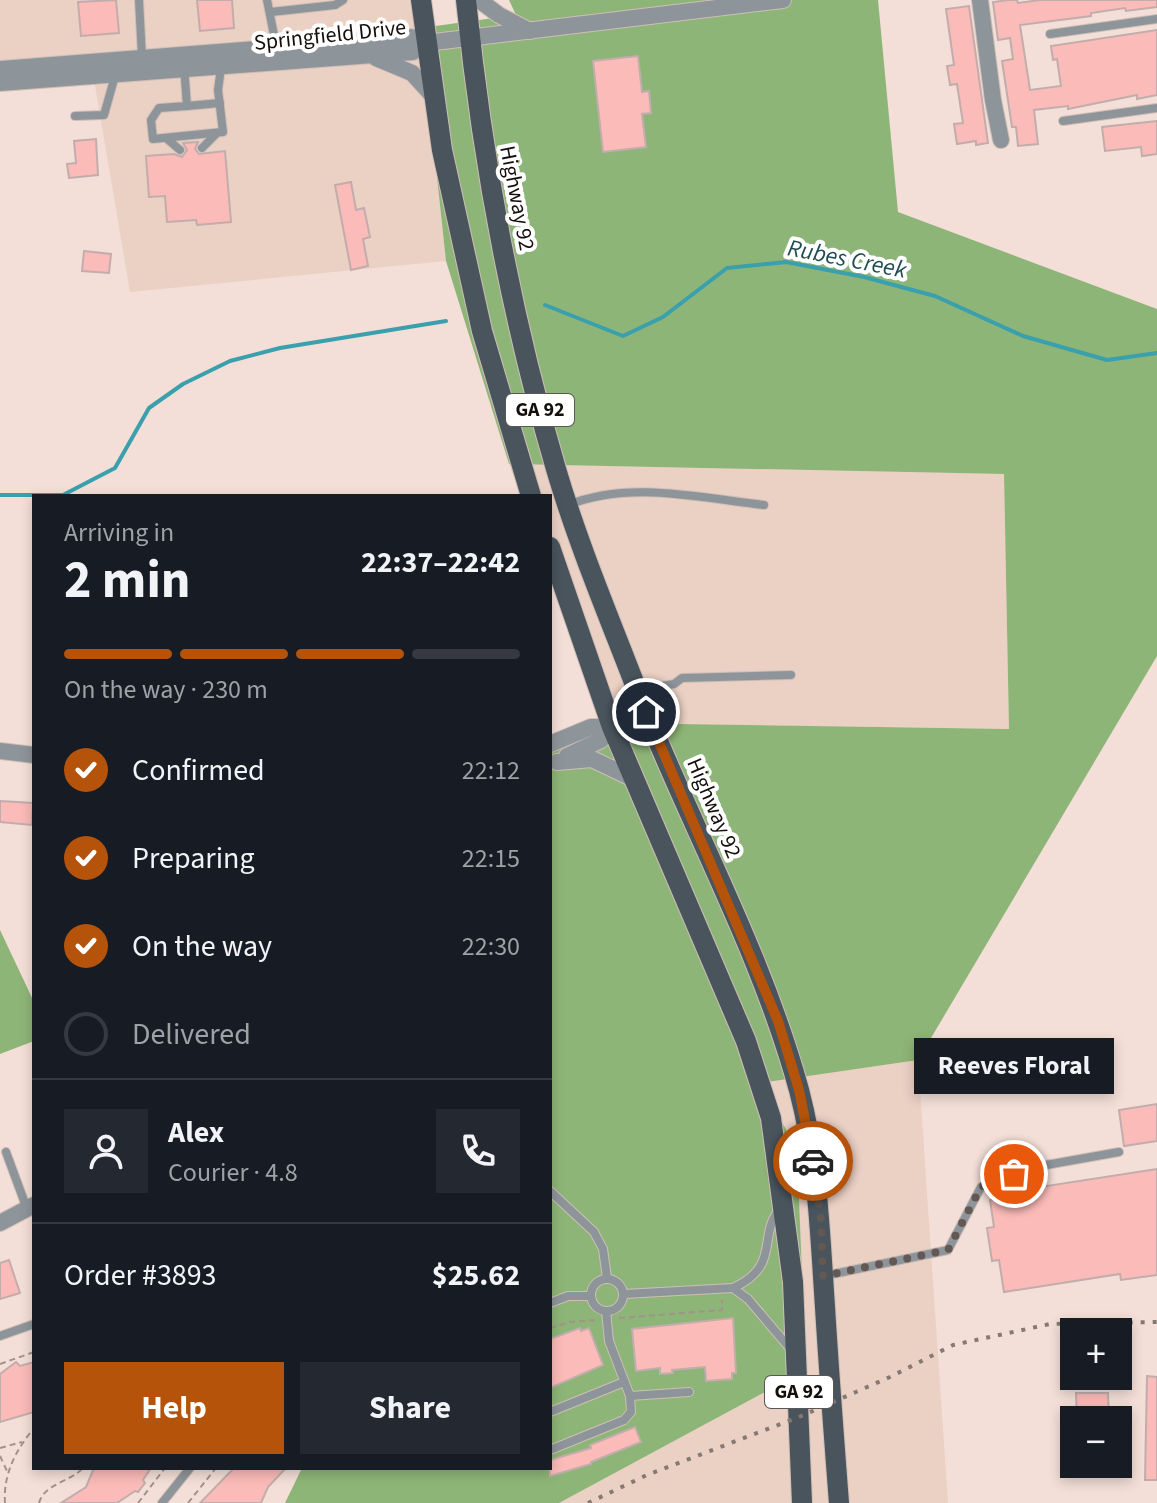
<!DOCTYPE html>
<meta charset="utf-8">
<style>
:root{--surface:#171b24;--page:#242831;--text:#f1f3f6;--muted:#9ea1a6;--line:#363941;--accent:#b45309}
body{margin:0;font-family:"Source Sans 3",sans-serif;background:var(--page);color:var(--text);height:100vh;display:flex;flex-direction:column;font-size:30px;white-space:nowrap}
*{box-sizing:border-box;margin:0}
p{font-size:26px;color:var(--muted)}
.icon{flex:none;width:44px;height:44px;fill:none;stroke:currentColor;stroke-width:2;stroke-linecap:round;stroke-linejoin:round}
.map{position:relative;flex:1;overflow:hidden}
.drawer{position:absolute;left:32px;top:494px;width:520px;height:976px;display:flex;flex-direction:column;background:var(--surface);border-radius:0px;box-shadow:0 4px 12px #0003}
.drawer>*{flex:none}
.fabs{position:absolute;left:1060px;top:1318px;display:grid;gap:16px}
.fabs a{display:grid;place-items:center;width:72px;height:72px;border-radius:0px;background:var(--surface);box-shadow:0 4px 12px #0003;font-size:40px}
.pin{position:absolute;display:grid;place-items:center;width:68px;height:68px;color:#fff;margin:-34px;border:4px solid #fff;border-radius:50%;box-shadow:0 2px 8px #0007}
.courier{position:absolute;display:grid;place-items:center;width:80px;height:80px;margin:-40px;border:6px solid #b45309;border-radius:50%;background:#fff;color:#222;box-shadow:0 2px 10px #0007}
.bubble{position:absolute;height:56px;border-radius:0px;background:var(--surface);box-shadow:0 4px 12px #0003;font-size:26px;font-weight:700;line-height:56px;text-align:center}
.overview em{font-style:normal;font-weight:700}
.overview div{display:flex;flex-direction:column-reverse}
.overview{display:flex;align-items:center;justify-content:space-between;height:136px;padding:0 32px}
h1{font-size:52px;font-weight:700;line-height:60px}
.bar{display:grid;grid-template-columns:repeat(4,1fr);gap:12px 8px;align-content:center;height:96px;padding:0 32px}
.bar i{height:10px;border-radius:6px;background:var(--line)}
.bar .active{background:var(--accent)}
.bar p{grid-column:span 4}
.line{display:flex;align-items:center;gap:20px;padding:0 32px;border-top:2px solid var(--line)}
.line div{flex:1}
.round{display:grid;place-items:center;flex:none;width:84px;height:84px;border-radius:0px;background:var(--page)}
ol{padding:0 32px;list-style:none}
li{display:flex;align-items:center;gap:24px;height:88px}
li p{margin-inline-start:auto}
li .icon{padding:8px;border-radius:50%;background:var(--accent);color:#fff;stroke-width:4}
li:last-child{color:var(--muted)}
li i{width:44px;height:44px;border:4px solid var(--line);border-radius:50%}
.button{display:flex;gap:16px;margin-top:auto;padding:16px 32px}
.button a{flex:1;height:92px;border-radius:0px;background:var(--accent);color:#fff;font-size:32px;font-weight:700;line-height:92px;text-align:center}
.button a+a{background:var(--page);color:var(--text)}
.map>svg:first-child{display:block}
.built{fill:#ebd0c4}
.forest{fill:#8eb578}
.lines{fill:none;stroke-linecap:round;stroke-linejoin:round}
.stream{stroke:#3aa0ad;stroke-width:4}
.building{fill:#fbbbb8;stroke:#c2adac;stroke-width:2}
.lane-casing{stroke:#cfbeb7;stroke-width:10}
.street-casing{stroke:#cfbeb7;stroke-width:18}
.primary-casing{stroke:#cfbeb7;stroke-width:22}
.path{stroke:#a1928c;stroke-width:2;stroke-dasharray:6 4;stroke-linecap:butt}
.lane{stroke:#8e959a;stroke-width:8}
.street{stroke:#8e959a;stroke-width:16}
.primary{stroke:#49545d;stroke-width:20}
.rail{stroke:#867973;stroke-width:4;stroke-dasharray:4 8;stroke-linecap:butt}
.done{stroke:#635853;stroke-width:8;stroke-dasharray:0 14.4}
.route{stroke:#b45309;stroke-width:10}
.labels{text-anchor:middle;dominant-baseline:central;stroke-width:8;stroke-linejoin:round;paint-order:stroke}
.shield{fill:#fff;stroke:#5b5755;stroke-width:2}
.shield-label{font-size:20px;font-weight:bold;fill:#150f0c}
.street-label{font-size:22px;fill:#150f0c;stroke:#fff}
.water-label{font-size:24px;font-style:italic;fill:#1f4c52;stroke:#fff}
</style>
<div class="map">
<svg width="1157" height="1503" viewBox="0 0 1157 1503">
<rect width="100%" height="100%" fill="#f3dfd7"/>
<g class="built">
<path d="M0,0H418L446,261L130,292L92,68L0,64Z"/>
<path d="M509,464L1004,474L1009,729L612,723L550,568V496H521Z"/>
<path d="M918,1060L948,1503H559L806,1370L797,1150L761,1083Z"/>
</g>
<g class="forest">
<path d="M509,0H878L898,212L1157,309V656L918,1060L761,1083L797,1150L806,1370L559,1503H285L302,1468H550V753L612,723L1009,729L1004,474L509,464L446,261L421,28L516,15Z"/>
<path d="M0,930L34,1002V1041L0,1054Z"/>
</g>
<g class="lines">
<g class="stream">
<path d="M545,305L623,336L663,317L727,268L786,262L864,277L935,296L1023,336L1107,360L1157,353"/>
<path d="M0,495H63L115,468L149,408L183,384L230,361L280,348L446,321"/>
</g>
</g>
<g class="building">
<path d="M116,0L119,33L81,36L78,2Z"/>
<path d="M197,0H232L234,28L200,31Z"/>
<path d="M1009,0H1017L1018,3L1040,0H1157V7L1126,11L1125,8L1091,13V16L1020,25L1030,90L1061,86L1057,59L1053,60L1051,46L1157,30V95L1137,99V95L1068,109V106L1034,110L1038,144L1018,146L1016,127H1012L1002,61L1013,59L1010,38L998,40L993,2Z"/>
<path d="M969,6L988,143L976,145V141L957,144L954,124L963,123L957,84L950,85L947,66L954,65L946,9Z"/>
<path d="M638,56L642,92L649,91L651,113L642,114L646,147L603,152L593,61Z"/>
<path d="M1157,121V154L1142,156L1141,147L1105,151L1102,127Z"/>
<path d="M96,139L98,175L69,178L67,164L76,163L74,141Z"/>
<path d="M198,142L195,149L199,154L225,151L231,222L197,225L196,220L167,222L165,196L149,197L146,156L174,154L182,157L187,150L183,143Z"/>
<path d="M351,182L356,210L364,208L370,237L363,239L368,266L351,270L335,185Z"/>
<path d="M84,251L111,254L109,273L82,271Z"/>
<path d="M0,801L33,803L32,825L0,822Z"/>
<path d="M1157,1104V1141L1124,1146L1119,1110Z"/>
<path d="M1157,1169V1275L1121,1280L1120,1274L1004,1292L999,1260L992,1261L987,1228L994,1227L990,1200L1028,1194L1027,1189Z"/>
<path d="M9,1260L20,1293L0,1299V1263Z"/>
<path d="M733,1318L736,1373H732V1379L706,1381L705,1367L672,1370L673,1373L660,1374V1368L636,1371L632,1329Z"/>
<path d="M580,1328L581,1331L589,1328L603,1365L550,1388V1339Z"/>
<path d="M16,1362L20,1366L34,1362V1412L0,1422V1374Z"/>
<path d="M1147,1376L1157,1377V1480H1145Z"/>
<path d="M1076,1393H1108L1109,1420H1077Z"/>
<path d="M635,1427L641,1442L591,1462V1464L550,1476V1460L591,1448L590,1445Z"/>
<path d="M94,1468H151L143,1480L145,1483L138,1492L135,1491L117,1503H61L86,1487Z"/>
<path d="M234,1468H286L268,1487L261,1503H200Z"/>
</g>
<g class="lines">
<g class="lane-casing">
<g id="lane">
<path d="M139,0L142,57"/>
<path d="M267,0L277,50"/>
<path d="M271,12L335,5L343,0"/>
<path d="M1050,34L1157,19"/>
<path d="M184,66L187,106L159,108L151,120L153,139L223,132L218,90L221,68"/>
<path d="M187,106L220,103"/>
<path d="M75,116L104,115L115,76"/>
<path d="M1063,121L1157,108"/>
<path d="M166,138L180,150"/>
<path d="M202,148L217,133"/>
<path d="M568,505C630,480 700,498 764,505"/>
<path d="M639,690L674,684L682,678L791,675"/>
<path d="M6,1152L27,1209"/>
<path d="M550,1191L594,1232L603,1249L607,1278"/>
<path d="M781,1208C756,1234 783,1265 733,1288L748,1299L793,1352"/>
<path d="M824,1276L948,1250L981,1187L1046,1165L1119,1152"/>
<circle cx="607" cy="1295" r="16"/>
<path d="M624,1294L733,1288"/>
<path d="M550,1303L568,1296H591"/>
<path d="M606,1311L609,1341L630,1396L689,1392"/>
<path d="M0,1336L34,1324"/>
<path d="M550,1412L624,1382"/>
<path d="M550,1450L624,1420L631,1412L630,1396"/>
<path d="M162,1503L190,1468"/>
</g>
</g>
<g class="street-casing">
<g id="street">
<path d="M479,0L499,15L530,31"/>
<path d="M980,0L993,100L1001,140"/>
<path d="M376,58L412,73L433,96"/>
<path d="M0,69L411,37L426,43"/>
<path d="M0,83L413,52L426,43L783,0"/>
<path d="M550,744L591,727H612L646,712"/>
<path d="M0,751L34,755"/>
<path d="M567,756L601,740L612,727"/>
<path d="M557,762L592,759L634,779"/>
<path d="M0,1223L34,1205"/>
</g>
</g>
<g class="primary-casing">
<g id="primary">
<path d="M421,0L442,150L482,331L531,496"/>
<path d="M466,0C482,159 511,316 556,469C578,544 609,617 637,690C689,823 761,951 799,1090C818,1162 820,1234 825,1307C829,1373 834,1438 839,1503"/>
<path d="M550,547L612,727L746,1041L771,1118L793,1282L802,1503"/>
</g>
</g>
<g class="path">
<path d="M619,1318L722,1310V1300"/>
<path d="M550,1328L570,1322L597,1320"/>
<path d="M0,1364L34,1352"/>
<path d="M0,1448L22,1442"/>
<path d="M0,1456L7,1471"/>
<path d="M5,1503C3,1474 16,1450 34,1428"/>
<path d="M39,1503C44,1484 70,1482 83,1468"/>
<path d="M138,1503L165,1468"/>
<path d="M188,1503L216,1468"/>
</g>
<use href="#lane" class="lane"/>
<use href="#street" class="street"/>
<use href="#primary" class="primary"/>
<path class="rail" d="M588,1503L647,1475L799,1417L890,1377L953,1345L1050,1324L1157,1322"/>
</g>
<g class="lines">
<path class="done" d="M813,1161L821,1220L823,1276L948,1250L981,1187L1014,1174"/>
<path class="route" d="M646,712L778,1021L799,1090L813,1161"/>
</g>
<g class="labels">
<g class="shield">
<rect x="506" y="394" width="68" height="32" rx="6"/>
<rect x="765" y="1376" width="68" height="32" rx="6"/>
</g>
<g class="shield-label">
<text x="540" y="410">GA 92</text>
<text x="799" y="1392">GA 92</text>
</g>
<g class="street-label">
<text transform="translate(330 35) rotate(-6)">Springfield Drive</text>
<text transform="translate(517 198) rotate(79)">Highway 92</text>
<text transform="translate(714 808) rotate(67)">Highway 92</text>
</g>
<g class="water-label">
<text transform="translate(847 259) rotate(11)">Rubes Creek</text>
</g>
</g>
</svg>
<div class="fabs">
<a>+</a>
<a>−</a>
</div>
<div class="pin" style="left:1014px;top:1174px;background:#ea580c"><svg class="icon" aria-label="bag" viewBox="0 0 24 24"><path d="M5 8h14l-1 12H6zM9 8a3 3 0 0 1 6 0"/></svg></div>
<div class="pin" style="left:646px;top:712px;background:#1f2937"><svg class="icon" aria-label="home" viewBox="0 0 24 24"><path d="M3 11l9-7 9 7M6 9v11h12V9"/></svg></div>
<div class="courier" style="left:813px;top:1161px"><svg class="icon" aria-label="car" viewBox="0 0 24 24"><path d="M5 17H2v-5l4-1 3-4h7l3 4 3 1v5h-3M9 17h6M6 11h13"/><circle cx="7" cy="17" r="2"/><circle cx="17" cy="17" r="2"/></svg></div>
<div class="bubble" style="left:914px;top:1038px;width:200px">Reeves Floral</div>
<section class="drawer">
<div class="overview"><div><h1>2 min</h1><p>Arriving in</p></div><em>22:37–22:42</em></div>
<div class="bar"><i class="active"></i><i class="active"></i><i class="active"></i><i></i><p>On the way · 230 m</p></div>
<ol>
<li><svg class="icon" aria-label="check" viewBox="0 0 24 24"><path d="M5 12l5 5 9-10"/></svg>Confirmed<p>22:12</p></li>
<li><svg class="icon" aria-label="check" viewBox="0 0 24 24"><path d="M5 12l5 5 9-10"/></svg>Preparing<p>22:15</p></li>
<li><svg class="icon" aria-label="check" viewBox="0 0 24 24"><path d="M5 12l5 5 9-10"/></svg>On the way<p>22:30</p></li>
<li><i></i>Delivered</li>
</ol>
<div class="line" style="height:144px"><a class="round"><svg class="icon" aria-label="person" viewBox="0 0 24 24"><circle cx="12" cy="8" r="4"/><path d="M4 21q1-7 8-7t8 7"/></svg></a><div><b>Alex</b><p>Courier · 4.8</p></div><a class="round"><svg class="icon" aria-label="phone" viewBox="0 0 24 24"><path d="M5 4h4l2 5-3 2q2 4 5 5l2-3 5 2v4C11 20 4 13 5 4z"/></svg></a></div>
<div class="line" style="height:104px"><div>Order #3893</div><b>$25.62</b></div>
<div class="button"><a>Help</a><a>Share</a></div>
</section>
</div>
